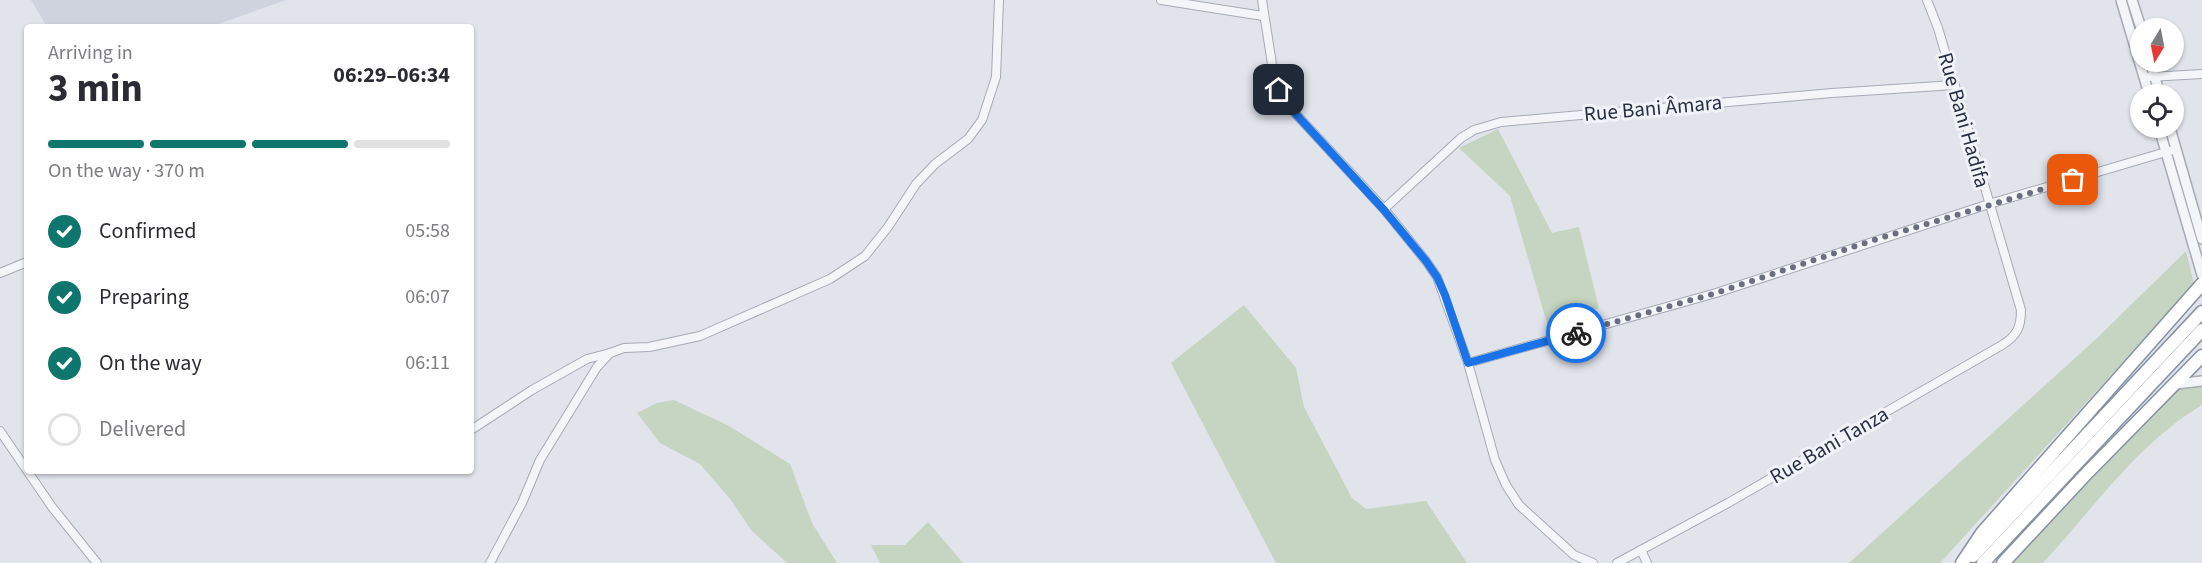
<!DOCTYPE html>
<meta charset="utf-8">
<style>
:root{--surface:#fff;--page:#f2f2f3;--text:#2b2b33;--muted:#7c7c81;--line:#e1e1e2;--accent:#0f766e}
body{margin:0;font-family:"Source Sans 3",sans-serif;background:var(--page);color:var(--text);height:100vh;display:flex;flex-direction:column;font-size:22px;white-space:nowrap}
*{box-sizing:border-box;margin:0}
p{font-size:20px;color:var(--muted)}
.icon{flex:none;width:33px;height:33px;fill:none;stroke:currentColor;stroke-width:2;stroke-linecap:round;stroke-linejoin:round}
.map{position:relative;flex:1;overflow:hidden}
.details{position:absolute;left:24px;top:24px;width:450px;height:450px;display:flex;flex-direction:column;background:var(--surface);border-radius:6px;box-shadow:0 2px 4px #0004}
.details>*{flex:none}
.needle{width:39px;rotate:190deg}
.tools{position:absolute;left:2130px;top:18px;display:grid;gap:12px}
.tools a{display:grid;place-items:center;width:54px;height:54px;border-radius:50%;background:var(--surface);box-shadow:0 2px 4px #0004;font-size:30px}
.pin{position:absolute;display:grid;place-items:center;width:51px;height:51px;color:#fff;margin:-26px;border-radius:12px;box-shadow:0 3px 9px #0006}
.courier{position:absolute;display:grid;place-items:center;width:60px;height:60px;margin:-30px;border:4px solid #1a73e8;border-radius:50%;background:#fff;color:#222;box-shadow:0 2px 8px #0007}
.overview em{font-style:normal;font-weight:700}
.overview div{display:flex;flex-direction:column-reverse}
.overview{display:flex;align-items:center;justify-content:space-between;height:102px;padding:0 24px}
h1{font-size:39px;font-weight:700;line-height:45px}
.bar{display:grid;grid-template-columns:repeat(4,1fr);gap:9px 6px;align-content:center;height:72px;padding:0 24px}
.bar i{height:8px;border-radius:4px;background:var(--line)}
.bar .active{background:var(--accent)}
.bar p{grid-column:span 4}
ol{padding:0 24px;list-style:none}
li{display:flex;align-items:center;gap:18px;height:66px}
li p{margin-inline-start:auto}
li .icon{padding:6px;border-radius:50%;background:var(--accent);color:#fff;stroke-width:4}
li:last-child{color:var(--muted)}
li i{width:33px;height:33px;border:3px solid var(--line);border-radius:50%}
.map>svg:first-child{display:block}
.built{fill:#cfd3dd}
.green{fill:#c5d5c1}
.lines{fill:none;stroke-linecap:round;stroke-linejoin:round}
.minor-casing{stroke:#a6aab6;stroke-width:10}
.tertiary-casing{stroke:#a6aab6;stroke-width:12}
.trunk-casing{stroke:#8790a2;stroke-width:15}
.minor{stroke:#f4f5f8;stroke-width:8}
.tertiary{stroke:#f4f5f8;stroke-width:9}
.trunk{stroke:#fff;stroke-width:12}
.done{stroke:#696f7e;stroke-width:6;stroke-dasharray:0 10.8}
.route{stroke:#1a73e8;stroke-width:8}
.labels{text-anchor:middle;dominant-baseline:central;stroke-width:6;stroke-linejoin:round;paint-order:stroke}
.street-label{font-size:21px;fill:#283044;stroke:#f1f3f8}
</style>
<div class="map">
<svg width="2202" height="563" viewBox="0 0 2202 563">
<rect width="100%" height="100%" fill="#e1e4eb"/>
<path class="built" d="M31,0H286L210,27H47Z"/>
<g class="green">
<path d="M1498,129L1552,233L1579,227L1599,308L1548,327L1510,196L1459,148Z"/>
<path d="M2186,251L2194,284L1940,563H1849L2096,339Z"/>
<path d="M1244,305L1296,368L1304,407L1352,498L1366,509L1426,501L1467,563H1276L1171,363Z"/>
<path d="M2202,385V405C2137,444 2093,509 2043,563H2011L2174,393L2184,387Z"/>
<path d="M674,400L729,426L790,464L812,523L837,563H787L751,530L731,500L700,464L660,443L637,413L657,403Z"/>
<path d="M928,522L963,563H880L871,545H905Z"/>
</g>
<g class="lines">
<g class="minor-casing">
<g id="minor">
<path d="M1161,0L1263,16"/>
<path d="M1262,0L1274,77L1279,90L1293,111L1384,209L1426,261L1437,277L1468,363L1495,460L1506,485L1519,505L1574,555L1593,563"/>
<path d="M2149,77L2202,74"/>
<path d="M1384,209L1461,138L1474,130L1501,122L1832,93L1954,85"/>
<path d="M0,273L27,262"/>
<path d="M1468,363L1716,293L1989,204L2176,149"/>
<path d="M471,430L532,390L587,359L610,353"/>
<path d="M0,431L52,507L97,563"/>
<path d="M1641,550L1647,563"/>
<path d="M490,563L522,503L540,460L597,367L610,353L624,348L649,347L700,336L830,279L865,256L888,227L916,184L935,164L968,139L982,120L996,77L999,0"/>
<path d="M1617,563L1728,503L2002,345C2017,336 2021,327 2021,310L1938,28L1927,0"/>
</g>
</g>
<g class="tertiary-casing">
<g id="tertiary">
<path d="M2121,0L2149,94"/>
<path d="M2132,0L2141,28"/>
<path d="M2150,62L2160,94"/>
<path d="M2159,128L2202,275"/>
<path d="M2170,128L2202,239"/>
<path d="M2176,384L2202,381"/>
</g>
</g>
<g class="trunk-casing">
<g id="trunk">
<path d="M1973,556L2202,312"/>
<path d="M1962,563L1982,533L2202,284"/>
<path d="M1983,563L2202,330"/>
<path d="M2003,563L2088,472L2202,356"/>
</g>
</g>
<use href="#minor" class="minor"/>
<use href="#tertiary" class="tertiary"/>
<use href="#trunk" class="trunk"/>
</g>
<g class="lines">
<path class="done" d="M1576,333L1716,293L1877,239L2073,180"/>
<path class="route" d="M1279,90L1293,111L1384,210L1426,261L1437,277L1445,295L1468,363L1576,333"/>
</g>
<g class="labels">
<g class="street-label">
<text transform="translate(1653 108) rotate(-5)">Rue Bani Âmara</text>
<text transform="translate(1964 120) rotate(74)">Rue Bani Hadifa</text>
<text transform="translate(1829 445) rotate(-30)">Rue Bani Tanza</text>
</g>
</g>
</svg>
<div class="tools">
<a><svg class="needle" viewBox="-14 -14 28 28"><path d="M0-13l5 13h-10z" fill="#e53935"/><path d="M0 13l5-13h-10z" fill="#7c7c81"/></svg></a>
<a><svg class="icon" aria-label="locate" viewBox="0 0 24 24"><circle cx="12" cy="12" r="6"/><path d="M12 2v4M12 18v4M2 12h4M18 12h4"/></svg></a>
</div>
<div class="pin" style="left:2073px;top:180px;background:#ea580c"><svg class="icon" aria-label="bag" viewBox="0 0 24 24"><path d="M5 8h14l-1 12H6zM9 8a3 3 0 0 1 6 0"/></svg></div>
<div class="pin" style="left:1279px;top:90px;background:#1f2937"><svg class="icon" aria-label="home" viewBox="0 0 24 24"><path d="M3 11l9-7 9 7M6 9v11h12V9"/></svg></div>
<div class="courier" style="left:1576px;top:333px"><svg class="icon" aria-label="bike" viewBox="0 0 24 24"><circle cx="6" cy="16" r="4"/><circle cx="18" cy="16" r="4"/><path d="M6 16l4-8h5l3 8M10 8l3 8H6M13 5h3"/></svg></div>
<section class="details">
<div class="overview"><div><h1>3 min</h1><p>Arriving in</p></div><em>06:29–06:34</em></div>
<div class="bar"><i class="active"></i><i class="active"></i><i class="active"></i><i></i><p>On the way · 370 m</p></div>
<ol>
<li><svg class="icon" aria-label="check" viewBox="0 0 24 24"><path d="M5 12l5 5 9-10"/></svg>Confirmed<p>05:58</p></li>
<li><svg class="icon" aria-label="check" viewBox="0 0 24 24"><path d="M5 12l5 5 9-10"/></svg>Preparing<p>06:07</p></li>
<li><svg class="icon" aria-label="check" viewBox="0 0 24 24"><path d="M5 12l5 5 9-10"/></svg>On the way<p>06:11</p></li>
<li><i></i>Delivered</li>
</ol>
</section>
</div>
